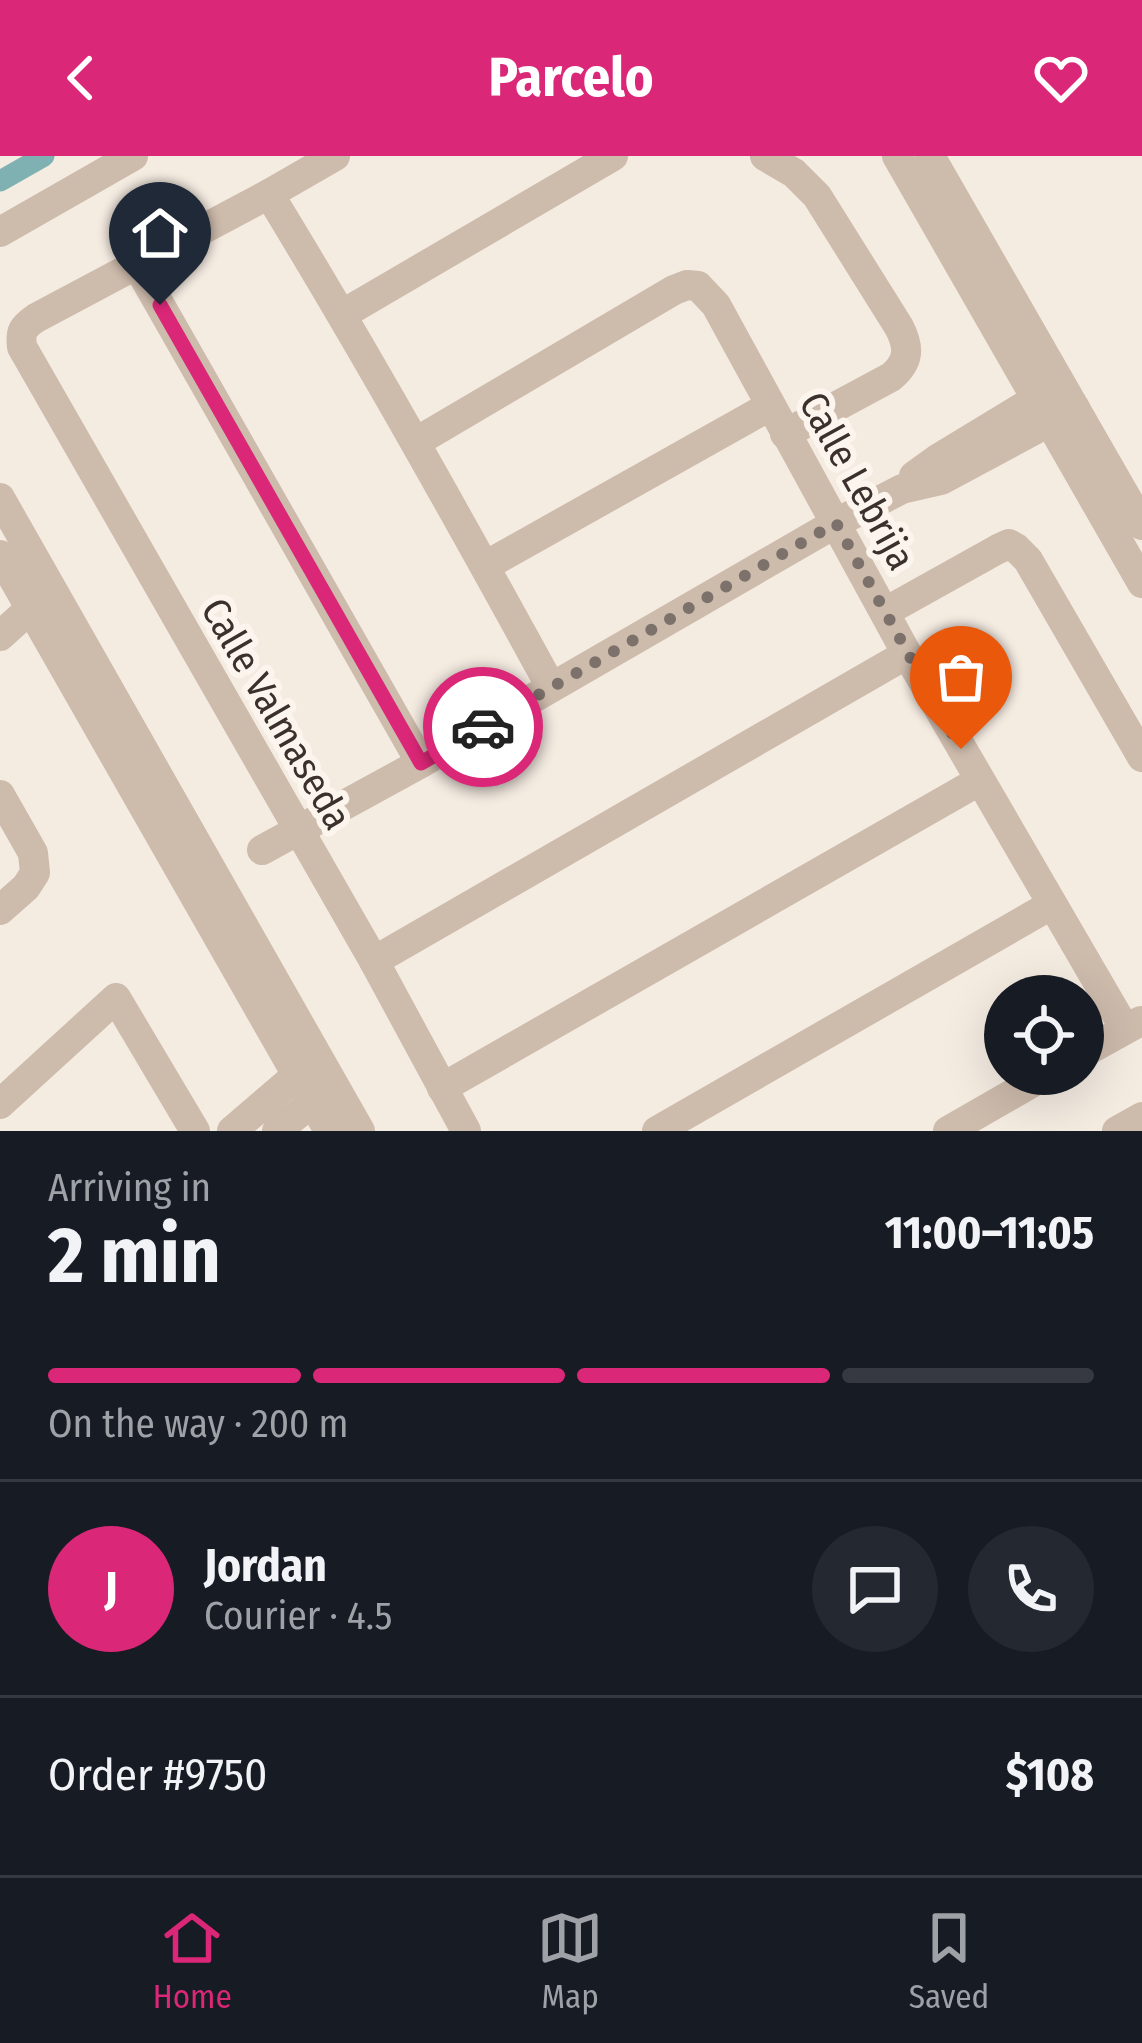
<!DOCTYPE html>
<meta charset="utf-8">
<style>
:root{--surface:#171b24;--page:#242831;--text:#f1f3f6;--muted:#9ea1a6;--line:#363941;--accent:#db2777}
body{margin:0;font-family:"Fira Sans Condensed",sans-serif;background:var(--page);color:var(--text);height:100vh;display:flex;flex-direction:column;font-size:45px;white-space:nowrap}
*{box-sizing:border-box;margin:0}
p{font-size:39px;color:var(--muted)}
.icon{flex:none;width:66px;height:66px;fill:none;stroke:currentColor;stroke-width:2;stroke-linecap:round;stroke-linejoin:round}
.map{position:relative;height:975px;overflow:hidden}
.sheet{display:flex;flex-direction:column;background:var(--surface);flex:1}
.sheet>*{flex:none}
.tools{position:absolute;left:984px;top:819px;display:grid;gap:24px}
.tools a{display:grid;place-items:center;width:120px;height:120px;border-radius:50%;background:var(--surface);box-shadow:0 12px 48px #0002;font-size:60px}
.pin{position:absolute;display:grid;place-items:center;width:102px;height:102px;color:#fff;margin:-123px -51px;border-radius:50% 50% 50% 0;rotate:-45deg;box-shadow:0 0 12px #0007}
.pin .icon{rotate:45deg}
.courier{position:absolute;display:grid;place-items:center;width:120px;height:120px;margin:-60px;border:9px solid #db2777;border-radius:50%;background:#fff;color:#222;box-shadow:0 3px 15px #0007}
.headline em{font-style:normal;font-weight:700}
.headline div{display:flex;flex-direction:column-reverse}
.headline{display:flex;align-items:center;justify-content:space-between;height:204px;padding:0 48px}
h1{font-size:78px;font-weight:700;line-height:90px}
.bar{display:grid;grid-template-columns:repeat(4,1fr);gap:18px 12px;align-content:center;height:144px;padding:0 48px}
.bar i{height:15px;border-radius:9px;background:var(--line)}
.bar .active{background:var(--accent)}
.bar p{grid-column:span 4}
.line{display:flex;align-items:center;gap:30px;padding:0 48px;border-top:3px solid var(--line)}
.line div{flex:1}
.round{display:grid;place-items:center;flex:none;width:126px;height:126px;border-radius:63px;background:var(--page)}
header{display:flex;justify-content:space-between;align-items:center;height:156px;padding:0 48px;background:var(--accent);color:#fff;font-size:54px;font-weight:700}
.dock{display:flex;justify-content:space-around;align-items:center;height:168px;border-top:3px solid var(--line);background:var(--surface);font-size:33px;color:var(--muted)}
.dock a{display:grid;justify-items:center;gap:6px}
.dock .active{color:var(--accent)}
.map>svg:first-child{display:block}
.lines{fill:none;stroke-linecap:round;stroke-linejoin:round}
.canal{stroke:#7fb0b2;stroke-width:21}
.minor{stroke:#cdbbac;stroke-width:30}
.done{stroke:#7c716b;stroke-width:12;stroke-dasharray:0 21.6}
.route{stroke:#db2777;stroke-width:15}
.labels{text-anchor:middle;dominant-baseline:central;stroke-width:12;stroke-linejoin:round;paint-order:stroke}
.street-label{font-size:39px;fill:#3b302b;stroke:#fbf5ee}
</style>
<header><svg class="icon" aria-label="back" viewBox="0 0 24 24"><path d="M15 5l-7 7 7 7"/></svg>Parcelo<svg class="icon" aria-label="heart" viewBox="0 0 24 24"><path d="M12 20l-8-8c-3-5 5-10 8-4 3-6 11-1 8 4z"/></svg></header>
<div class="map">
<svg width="1142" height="975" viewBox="0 0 1142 975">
<rect width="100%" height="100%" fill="#f4ebe1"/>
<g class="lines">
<path class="canal" d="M0,25L44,0"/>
<g class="minor">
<path d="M335,0L269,38L36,162C23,171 20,175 22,191L374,805L466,975"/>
<path d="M765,0L794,17L817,40L899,171C910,192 909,206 891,221L785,278"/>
<path d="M897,0L1142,427"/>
<path d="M930,0L1142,369"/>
<path d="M269,38C368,200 460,365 551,531"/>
<path d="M0,76L133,0"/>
<path d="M136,107L421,607"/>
<path d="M343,158L613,0"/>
<path d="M416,286L674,134L687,129L698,130L716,149L907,498L1125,873"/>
<path d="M914,320L939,302L1051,234"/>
<path d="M0,342L360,975"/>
<path d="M0,399L329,975"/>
<path d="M485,410L770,250"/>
<path d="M885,456L998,393L1009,388L1016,392L1028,404L1142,601"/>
<path d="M0,480L30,453"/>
<path d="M0,639L33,697L35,717L26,731L0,754"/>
<path d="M262,694L421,607L836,367L902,333L941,324L1075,252"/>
<path d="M374,805L907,498"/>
<path d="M1083,897L1141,865"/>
<path d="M442,932L979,625"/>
<path d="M0,948L116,842L195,975"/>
<path d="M232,975L310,908"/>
<path d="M277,975L328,933"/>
<path d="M657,975L1051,749"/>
<path d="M948,975L1047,918"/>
<path d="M1117,975L1142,961"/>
</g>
</g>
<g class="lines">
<path class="done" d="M483,571L836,367L961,593"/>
<path class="route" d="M160,149L421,607L483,571"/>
</g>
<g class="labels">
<g class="street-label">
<text transform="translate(857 325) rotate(61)">Calle Lebrija</text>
<text transform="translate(276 558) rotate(60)">Calle Valmaseda</text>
</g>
</g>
</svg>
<div class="tools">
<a><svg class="icon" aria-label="locate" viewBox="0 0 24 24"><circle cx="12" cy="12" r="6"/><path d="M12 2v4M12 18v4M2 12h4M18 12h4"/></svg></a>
</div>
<div class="pin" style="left:961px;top:593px;background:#ea580c"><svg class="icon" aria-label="bag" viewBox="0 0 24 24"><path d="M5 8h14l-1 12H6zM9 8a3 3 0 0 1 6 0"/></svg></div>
<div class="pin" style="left:160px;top:149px;background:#1f2937"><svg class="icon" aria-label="home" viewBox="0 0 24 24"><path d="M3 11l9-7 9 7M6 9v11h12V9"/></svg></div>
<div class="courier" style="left:483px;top:571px"><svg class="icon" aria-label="car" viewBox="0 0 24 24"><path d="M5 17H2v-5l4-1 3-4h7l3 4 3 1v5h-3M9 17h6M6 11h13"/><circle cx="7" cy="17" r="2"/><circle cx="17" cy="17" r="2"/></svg></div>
</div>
<section class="sheet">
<div class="headline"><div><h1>2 min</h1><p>Arriving in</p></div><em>11:00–11:05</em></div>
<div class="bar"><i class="active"></i><i class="active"></i><i class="active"></i><i></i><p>On the way · 200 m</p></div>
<div class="line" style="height:216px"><b class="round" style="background:var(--accent);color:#fff">J</b><div><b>Jordan</b><p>Courier · 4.5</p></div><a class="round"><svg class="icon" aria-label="chat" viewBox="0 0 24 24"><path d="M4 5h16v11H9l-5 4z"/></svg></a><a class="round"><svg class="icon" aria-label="phone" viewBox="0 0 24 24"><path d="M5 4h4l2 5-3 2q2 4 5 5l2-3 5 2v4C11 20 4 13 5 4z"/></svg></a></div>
<div class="line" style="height:156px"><div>Order #9750</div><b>$108</b></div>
</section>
<nav class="dock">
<a class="active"><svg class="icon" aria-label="home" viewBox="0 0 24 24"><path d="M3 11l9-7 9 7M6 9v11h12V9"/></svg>Home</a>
<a><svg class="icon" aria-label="map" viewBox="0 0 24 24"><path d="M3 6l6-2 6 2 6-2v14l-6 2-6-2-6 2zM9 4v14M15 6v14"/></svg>Map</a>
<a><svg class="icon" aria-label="saved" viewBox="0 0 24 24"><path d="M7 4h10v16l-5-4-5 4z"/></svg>Saved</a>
</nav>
